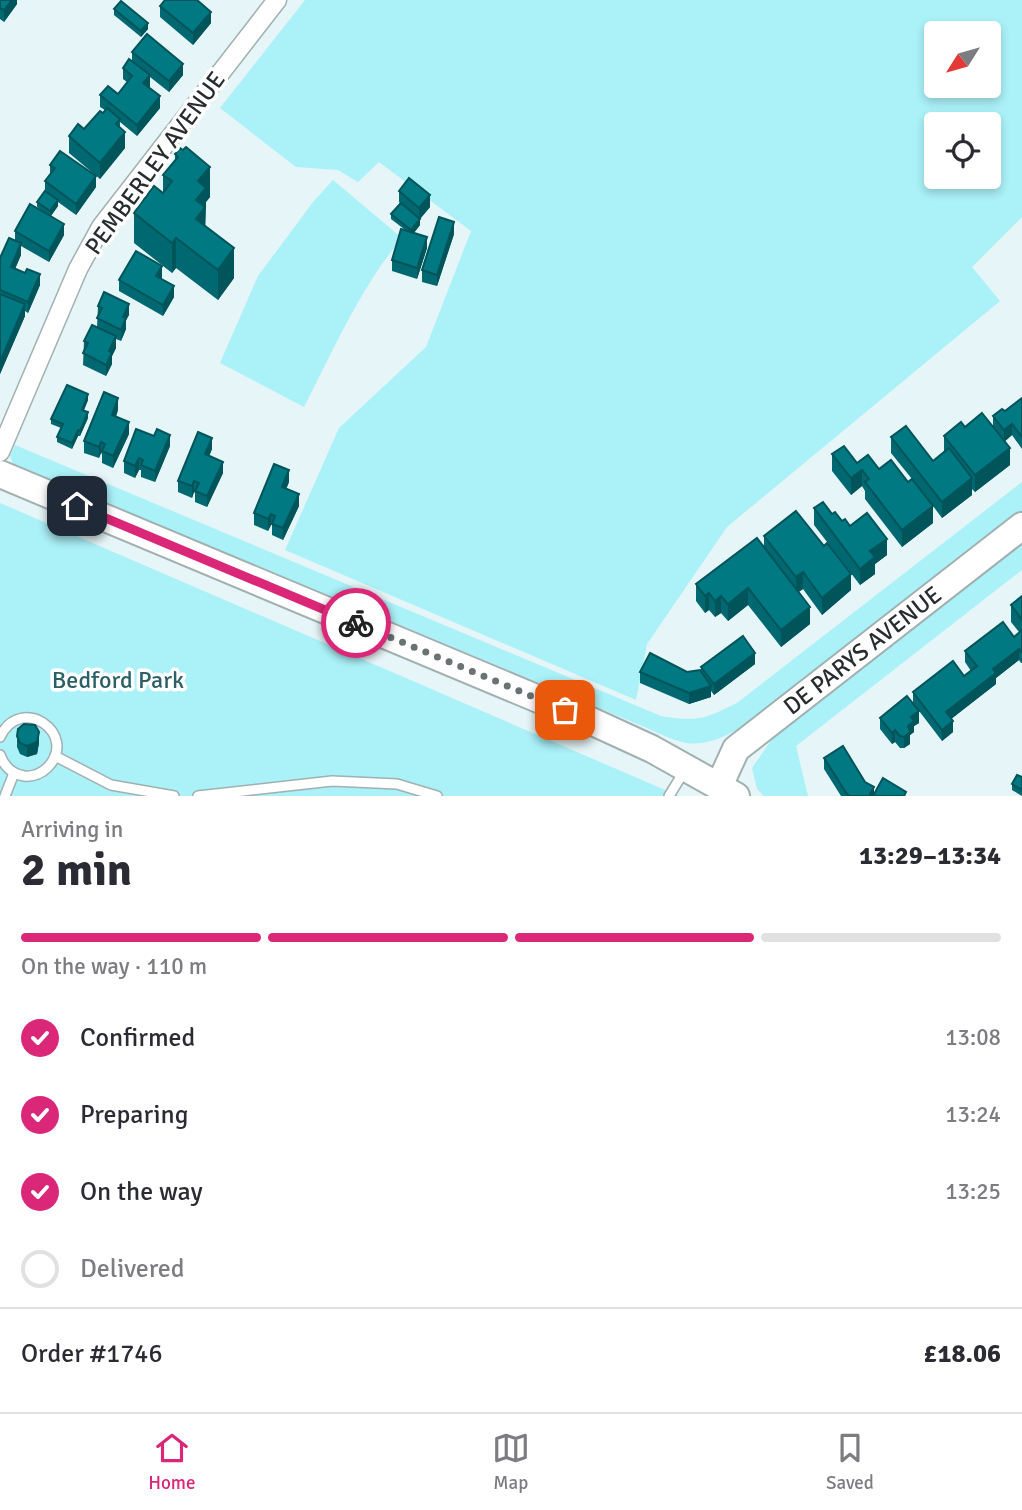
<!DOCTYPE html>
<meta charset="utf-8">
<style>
:root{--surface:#fff;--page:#f7f7f7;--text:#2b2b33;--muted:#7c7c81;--line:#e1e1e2;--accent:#db2777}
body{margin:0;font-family:Signika,sans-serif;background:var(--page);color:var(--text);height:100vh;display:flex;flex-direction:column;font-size:26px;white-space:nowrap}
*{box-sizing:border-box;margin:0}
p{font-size:23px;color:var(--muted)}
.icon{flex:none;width:38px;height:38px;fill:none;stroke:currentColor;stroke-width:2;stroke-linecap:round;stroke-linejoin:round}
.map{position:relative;height:796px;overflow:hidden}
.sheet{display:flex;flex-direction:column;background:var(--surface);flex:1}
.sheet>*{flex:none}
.needle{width:46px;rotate:233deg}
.fabs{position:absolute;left:924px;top:21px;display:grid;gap:14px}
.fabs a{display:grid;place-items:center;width:77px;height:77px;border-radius:7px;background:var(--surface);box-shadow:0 4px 10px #0003;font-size:35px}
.pin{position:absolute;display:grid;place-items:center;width:60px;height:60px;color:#fff;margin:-30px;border-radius:14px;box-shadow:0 4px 10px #0006}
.courier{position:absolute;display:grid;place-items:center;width:70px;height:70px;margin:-35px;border:5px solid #db2777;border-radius:50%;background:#fff;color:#222;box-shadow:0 2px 9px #0007}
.summary em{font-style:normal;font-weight:700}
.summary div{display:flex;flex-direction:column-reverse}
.summary{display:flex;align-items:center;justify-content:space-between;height:119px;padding:0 21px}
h1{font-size:46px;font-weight:700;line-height:52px}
.bar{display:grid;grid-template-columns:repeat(4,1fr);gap:10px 7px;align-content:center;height:84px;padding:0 21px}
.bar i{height:9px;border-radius:5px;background:var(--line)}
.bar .current{background:var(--accent)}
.bar p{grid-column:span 4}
.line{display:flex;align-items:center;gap:18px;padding:0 21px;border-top:2px solid var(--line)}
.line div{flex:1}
ol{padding:0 21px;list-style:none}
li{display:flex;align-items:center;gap:21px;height:77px}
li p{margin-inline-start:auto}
li .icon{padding:7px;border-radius:50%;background:var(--accent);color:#fff;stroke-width:4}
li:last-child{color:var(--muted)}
li i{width:38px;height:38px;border:4px solid var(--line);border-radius:50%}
.dock{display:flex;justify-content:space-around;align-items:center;height:98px;border-top:2px solid var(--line);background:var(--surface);font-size:19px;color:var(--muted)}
.dock a{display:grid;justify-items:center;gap:4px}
.dock .current{color:var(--accent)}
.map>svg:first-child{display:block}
.green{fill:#abf1f8;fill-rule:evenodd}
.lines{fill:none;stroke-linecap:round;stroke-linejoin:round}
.lane-casing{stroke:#a1b0b1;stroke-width:12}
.street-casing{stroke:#a1b0b1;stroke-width:21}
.secondary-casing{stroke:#a1b0b1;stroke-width:30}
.lane{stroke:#fff;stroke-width:9}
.street{stroke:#fff;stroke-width:18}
.secondary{stroke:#fff;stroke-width:26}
.wall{fill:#006870}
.shaded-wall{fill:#00555b}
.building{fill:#007982;stroke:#00555b;stroke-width:2}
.done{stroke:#6a7374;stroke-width:7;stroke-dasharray:0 12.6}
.route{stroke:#db2777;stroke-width:9}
.labels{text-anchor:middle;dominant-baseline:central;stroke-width:7;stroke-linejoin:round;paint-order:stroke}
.street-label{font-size:24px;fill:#272d2e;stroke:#fff}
.park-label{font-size:24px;fill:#2b6066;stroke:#fff}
</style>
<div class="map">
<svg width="1022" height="796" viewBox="0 0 1022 796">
<rect width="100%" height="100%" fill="#e6f5f7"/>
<g class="green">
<path d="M305,0H1022V217L972,267L1000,301L727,527L647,644L636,700L285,550L339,428L426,347L471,231L379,162L358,182L338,170L296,167L220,108ZM936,33H989V86H936ZM936,124H989V177H936Z"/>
<path d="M333,180L402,238C360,288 334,349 304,407L220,363L258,276L313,202Z"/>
<path d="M15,445L661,716C698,722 705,719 737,703L1022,482V512L771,708C746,724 714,750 682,742C670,739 658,733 647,728L13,464L10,456Z"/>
<path d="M0,503L679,796H0Z"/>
<path d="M1022,543V570L796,746L808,796H764L757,789L752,768L777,732Z"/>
</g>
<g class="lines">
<g class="lane-casing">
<g id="lane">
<path d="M0,737C21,693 79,734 48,767C42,773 33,777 24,776C12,774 4,766 0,755"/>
<path d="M55,756L111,785L174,796"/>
<path d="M5,796L14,773"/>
<path d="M198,796L332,781L397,784L437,796"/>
<path d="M669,796L685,770"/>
</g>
</g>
<g class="street-casing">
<path id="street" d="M0,452L78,269L101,227L277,0"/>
</g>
<g class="secondary-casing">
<g id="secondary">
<path d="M0,474L591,721L652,749L736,796"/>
<path id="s1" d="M719,786L736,749L1022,526"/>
</g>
</g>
<use href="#lane" class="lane"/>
<use href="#street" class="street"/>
<use href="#secondary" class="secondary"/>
</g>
<g class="wall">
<path d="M0,0H17V4L4,22L0,19Z"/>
<path d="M160,6L211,23L193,45L160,17Z"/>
<path d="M114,9L148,29L141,37L114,15Z"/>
<path d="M132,52L183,75L169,92L150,77V86L149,88L160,108L137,136L120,122V127L125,148L100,179L69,153V136L84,129L103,113L105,110L100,107V95L118,94L127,82L123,79V68L132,61Z"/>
<path d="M180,148L210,197L206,202L205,226L234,278L218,300L176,268L172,273L134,243V213L163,193V175L175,160V154Z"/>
<path d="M50,165L96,187L76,215L58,202V206L51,216L64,235L49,262L21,246V255L15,269L40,285L28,313L25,311V316L0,374V258L15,241V231L44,212L37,207V202L45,191V181L50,174Z"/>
<path d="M399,191L430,207L420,219V225L414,233L427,248L417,279L392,271V260L404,229L391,219V214L400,203L399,202Z"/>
<path d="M454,234L437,286L422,282V270Z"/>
<path d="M162,277L161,279L174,297L163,316L119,291V280Z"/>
<path d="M98,306L129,315L126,320V329L121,341L116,339V348L112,356V364L106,376L83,365L84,341L97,327Z"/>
<path d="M1022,398V449L1012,435L1004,442L1010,465L975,492L972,489V495L942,518L933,506V523L902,547L865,499V491L862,486L851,495L832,471V454L879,469L908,482L912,479L891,453V437L933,461L944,452V436L965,427H993V416L1005,411Z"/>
<path d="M88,400L84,410L88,418L80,436H78L72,449L57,442V437L61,428L51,424V419Z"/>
<path d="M118,410L116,417L129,434L113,468L102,463V454L101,453L99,458L84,453V441Z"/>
<path d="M170,446L155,482L141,477V470H139L135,478L124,473V461Z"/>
<path d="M212,449L209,456L223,473L207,507L195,502V493L194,492L192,498L178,492V481Z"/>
<path d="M289,482L286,489L299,506L283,540L272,535V525H271L268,531L254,525V513Z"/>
<path d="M814,508L850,526L887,555L875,564V574L860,585L814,525Z"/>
<path d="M764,536L824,546L851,590L822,615L803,589L798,592L810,624L781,647L748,605L728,621L721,613L715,617L709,610L705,613L696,601V584L764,548Z"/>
<path d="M1022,596V663H1021L1019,660L996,678V684L951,719L953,732L942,741L913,703V692L964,676L971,671L965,662V651L1014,637L1019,632L1011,622V605Z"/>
<path d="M755,664L714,695L711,691V697L689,704L640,683V672L701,671V667Z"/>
<path d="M880,718L919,723L914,726V732L910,735V744L904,748H900L895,742L892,744L880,729Z"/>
<path d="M17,736L39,743L37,754L27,757L20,754L17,747Z"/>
<path d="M824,758L865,782L874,794L906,796H841L824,769Z"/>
<path d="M1022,777V796L1012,790V784Z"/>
</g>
<g class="shaded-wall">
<path d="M12,0H17V4L4,22V10Z"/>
<path d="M211,12V23L193,45V33Z"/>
<path d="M148,23V29L141,37V31Z"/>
<path d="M183,64V75L169,92V81Z"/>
<path d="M150,75V86L143,95V83Z"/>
<path d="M160,96V108L137,136V125Z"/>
<path d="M125,132V148L100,179V163Z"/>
<path d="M210,167V197L206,202L205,237L196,249V200L198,181Z"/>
<path d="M96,176V187L76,215V204Z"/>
<path d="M430,195V207L419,220V208Z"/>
<path d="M58,200V206L50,217V211Z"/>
<path d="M420,219V225L411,236V230Z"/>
<path d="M454,222V234L437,286V275Z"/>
<path d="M64,224V235L49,262V251Z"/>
<path d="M427,237V248L417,279V268Z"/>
<path d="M176,238V268L172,273V243Z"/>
<path d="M21,243V255L11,278V267Z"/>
<path d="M234,248V278L218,300V270Z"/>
<path d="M162,266V277L156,287V276Z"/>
<path d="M40,274V285L28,313V302Z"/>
<path d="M174,286V297L163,316V305Z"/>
<path d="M25,304V316L0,374V362Z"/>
<path d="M129,304V315L126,320V329L121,341L123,317Z"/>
<path d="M116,336V348L112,356V364L106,376V365L109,351Z"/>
<path d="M88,394V400L82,415V410Z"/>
<path d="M118,398V410L112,426V415Z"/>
<path d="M88,412V418L80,436V431Z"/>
<path d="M129,422V434L113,468V456Z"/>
<path d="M1012,424V435L1004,442V430Z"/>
<path d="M78,430V436L72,449V443Z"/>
<path d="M170,435V446L155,482V471Z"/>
<path d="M212,438V449L205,466V454Z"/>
<path d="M101,442V453L99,458V447Z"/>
<path d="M1010,448V465L975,492V475Z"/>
<path d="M139,458V470L135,478V466Z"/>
<path d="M223,462V473L207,507V496Z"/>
<path d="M289,470V482L282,499V487Z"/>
<path d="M862,470V486L851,495V478Z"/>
<path d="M972,478V495L942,518V502Z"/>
<path d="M194,481V492L192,498V486Z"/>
<path d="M299,494V506L283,540V528Z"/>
<path d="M933,506V523L902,547V530Z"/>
<path d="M271,514V525L268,531V519Z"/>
<path d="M887,539V555L875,564V574L860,585V569L870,551Z"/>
<path d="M803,572V589L796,594V577Z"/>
<path d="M851,574V590L822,615V598Z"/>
<path d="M748,588V605L728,621V604Z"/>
<path d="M709,593V610L705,613V596Z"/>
<path d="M721,596V613L715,617V601Z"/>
<path d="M810,607V624L781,647V630Z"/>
<path d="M1019,649V660L996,678V684L946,723V712L993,669Z"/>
<path d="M755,653V664L714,695V684Z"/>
<path d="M711,686V697L689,704V693Z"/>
<path d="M919,711V723L914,726V732L910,735V744L904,748V737L911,717Z"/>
<path d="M953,721V732L942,741V730Z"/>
<path d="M895,730V742L892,744V733Z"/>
<path d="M39,732V743L37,754L27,757V746Z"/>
<path d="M874,787V796H869Z"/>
</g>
<g class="building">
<path d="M0,0H12L4,10L0,8Z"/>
<path d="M165,0H197L211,12L193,33L160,6Z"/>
<path d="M121,1L148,23L141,31L114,9Z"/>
<path d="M147,34L183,64L169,81L132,52Z"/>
<path d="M129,59L150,75L143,83L160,96L137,125L100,95L108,86L118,94L132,76L123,68Z"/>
<path d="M107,108L120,119L116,124L125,132L100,163L69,136L78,124L84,129L100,111L103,113Z"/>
<path d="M186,147L210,167L198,181L206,188L196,200L205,207L196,219L234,248L218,270L176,238L172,243L134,213L154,186L163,193L172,181L163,175L178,157L175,154L180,148L183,150Z"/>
<path d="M60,151L96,176L76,204L45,181L55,168L50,165Z"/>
<path d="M409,178L430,195L419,208L399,191Z"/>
<path d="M45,191L58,200L50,211L37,202Z"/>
<path d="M401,203L420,219L411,230L391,214Z"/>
<path d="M30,204L64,224L49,251L15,231Z"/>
<path d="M439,217L454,222L437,275L422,270Z"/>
<path d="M401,229L427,237L417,268L392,260Z"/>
<path d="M9,238L21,243L11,267L25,273L27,269L40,274L28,302L0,290V258Z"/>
<path d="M136,251L162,266L156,276L174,286L163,305L119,280Z"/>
<path d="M104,292L129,304L123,317L126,318L121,330L97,318L102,308L98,306Z"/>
<path d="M0,294L25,304L0,362Z"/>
<path d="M92,325L116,336L109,351L112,353L106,365L83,353L88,343L84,341Z"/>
<path d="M67,385L88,394L82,410L88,412L80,431L78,430L72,443L57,437L63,424L51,419Z"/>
<path d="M104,392L118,398L112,415L129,422L113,456L102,451L105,444L101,442L99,447L84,441Z"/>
<path d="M1022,398V437L1012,424L1004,430L993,416L1002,409L1005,411Z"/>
<path d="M982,413L1010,448L975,475L944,436L961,422L965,427Z"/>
<path d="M906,426L933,461L949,448L972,478L942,502L891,437Z"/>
<path d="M136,429L154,436L157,429L170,435L155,471L141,465L143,460L139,458L135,466L124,461Z"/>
<path d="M198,432L212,438L205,454L223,462L207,496L195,491L199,483L194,481L192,486L178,481Z"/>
<path d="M844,446L857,463L868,455L879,469L891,460L908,482L912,479L933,506L902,530L865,482L869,479L862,470L851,478L832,454Z"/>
<path d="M274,464L289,470L282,487L299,494L283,528L272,524L275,516L271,514L268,519L254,513Z"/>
<path d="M823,502L832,514L835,512L842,521L845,519L850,526L867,513L887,539L870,551L875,557L860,569L814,508Z"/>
<path d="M796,511L824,546L827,543L851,574L822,598L803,572L796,577L764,536Z"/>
<path d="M757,538L810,607L781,630L748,588L728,604L721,596L715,601L709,593L705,596L696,584Z"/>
<path d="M1022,596V620L1011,605Z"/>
<path d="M1003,622L1014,637L1022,630V651L1021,652L1019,649L993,669L996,673L946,712L953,721L942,730L913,692L953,661L964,676L977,666L965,651Z"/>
<path d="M743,636L755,653L714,684L701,667Z"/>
<path d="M650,653L687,672L700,670L711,686L689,693L640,672Z"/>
<path d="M907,696L919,711L911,717L914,721L908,726L910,732L904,737L900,736L895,730L892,733L880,718Z"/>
<path d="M24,724L35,725L39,732L37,742L27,746L20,743L17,736L18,729Z"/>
<path d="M843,746L865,782L874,787L869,796H850L847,794L824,758Z"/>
<path d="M1017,775L1022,777V790L1012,784Z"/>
<path d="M883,778L906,792L904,796H873Z"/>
</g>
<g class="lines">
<path class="done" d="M356,623L565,710"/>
<path class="route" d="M77,506L356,623"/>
</g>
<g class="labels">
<g class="street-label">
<text transform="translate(155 163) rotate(-54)">PEMBERLEY AVENUE</text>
<text stroke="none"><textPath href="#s1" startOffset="201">DE PARYS AVENUE</textPath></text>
</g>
<g class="park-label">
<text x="118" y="680">Bedford Park</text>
</g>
</g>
</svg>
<div class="fabs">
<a><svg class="needle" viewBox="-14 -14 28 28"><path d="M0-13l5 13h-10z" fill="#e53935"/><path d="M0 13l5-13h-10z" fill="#7c7c81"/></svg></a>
<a><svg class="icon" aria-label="locate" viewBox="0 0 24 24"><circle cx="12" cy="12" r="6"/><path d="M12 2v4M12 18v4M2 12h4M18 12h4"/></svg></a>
</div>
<div class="pin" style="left:565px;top:710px;background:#ea580c"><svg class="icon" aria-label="bag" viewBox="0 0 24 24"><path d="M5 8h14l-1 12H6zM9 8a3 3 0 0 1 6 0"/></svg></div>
<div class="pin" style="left:77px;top:506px;background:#1f2937"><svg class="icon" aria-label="home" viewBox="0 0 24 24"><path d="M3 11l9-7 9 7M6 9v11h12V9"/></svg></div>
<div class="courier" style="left:356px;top:623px"><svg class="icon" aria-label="bike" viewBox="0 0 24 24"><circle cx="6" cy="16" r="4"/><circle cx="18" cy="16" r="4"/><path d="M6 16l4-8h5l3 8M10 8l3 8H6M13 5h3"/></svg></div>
</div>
<section class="sheet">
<div class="summary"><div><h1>2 min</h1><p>Arriving in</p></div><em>13:29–13:34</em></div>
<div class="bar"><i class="current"></i><i class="current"></i><i class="current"></i><i></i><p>On the way · 110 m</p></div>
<ol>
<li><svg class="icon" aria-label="check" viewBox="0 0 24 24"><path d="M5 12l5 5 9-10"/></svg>Confirmed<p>13:08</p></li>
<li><svg class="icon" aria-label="check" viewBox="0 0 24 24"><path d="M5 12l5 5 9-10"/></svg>Preparing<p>13:24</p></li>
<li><svg class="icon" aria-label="check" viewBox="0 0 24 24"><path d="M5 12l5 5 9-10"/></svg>On the way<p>13:25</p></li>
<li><i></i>Delivered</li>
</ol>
<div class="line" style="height:91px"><div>Order #1746</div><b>£18.06</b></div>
</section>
<nav class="dock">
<a class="current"><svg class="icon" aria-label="home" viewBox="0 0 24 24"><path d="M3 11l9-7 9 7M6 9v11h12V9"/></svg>Home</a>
<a><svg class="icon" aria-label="map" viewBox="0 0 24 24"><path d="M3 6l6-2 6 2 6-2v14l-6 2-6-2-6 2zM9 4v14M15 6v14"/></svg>Map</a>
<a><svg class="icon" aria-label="saved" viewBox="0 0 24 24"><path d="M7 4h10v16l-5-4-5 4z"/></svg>Saved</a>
</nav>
